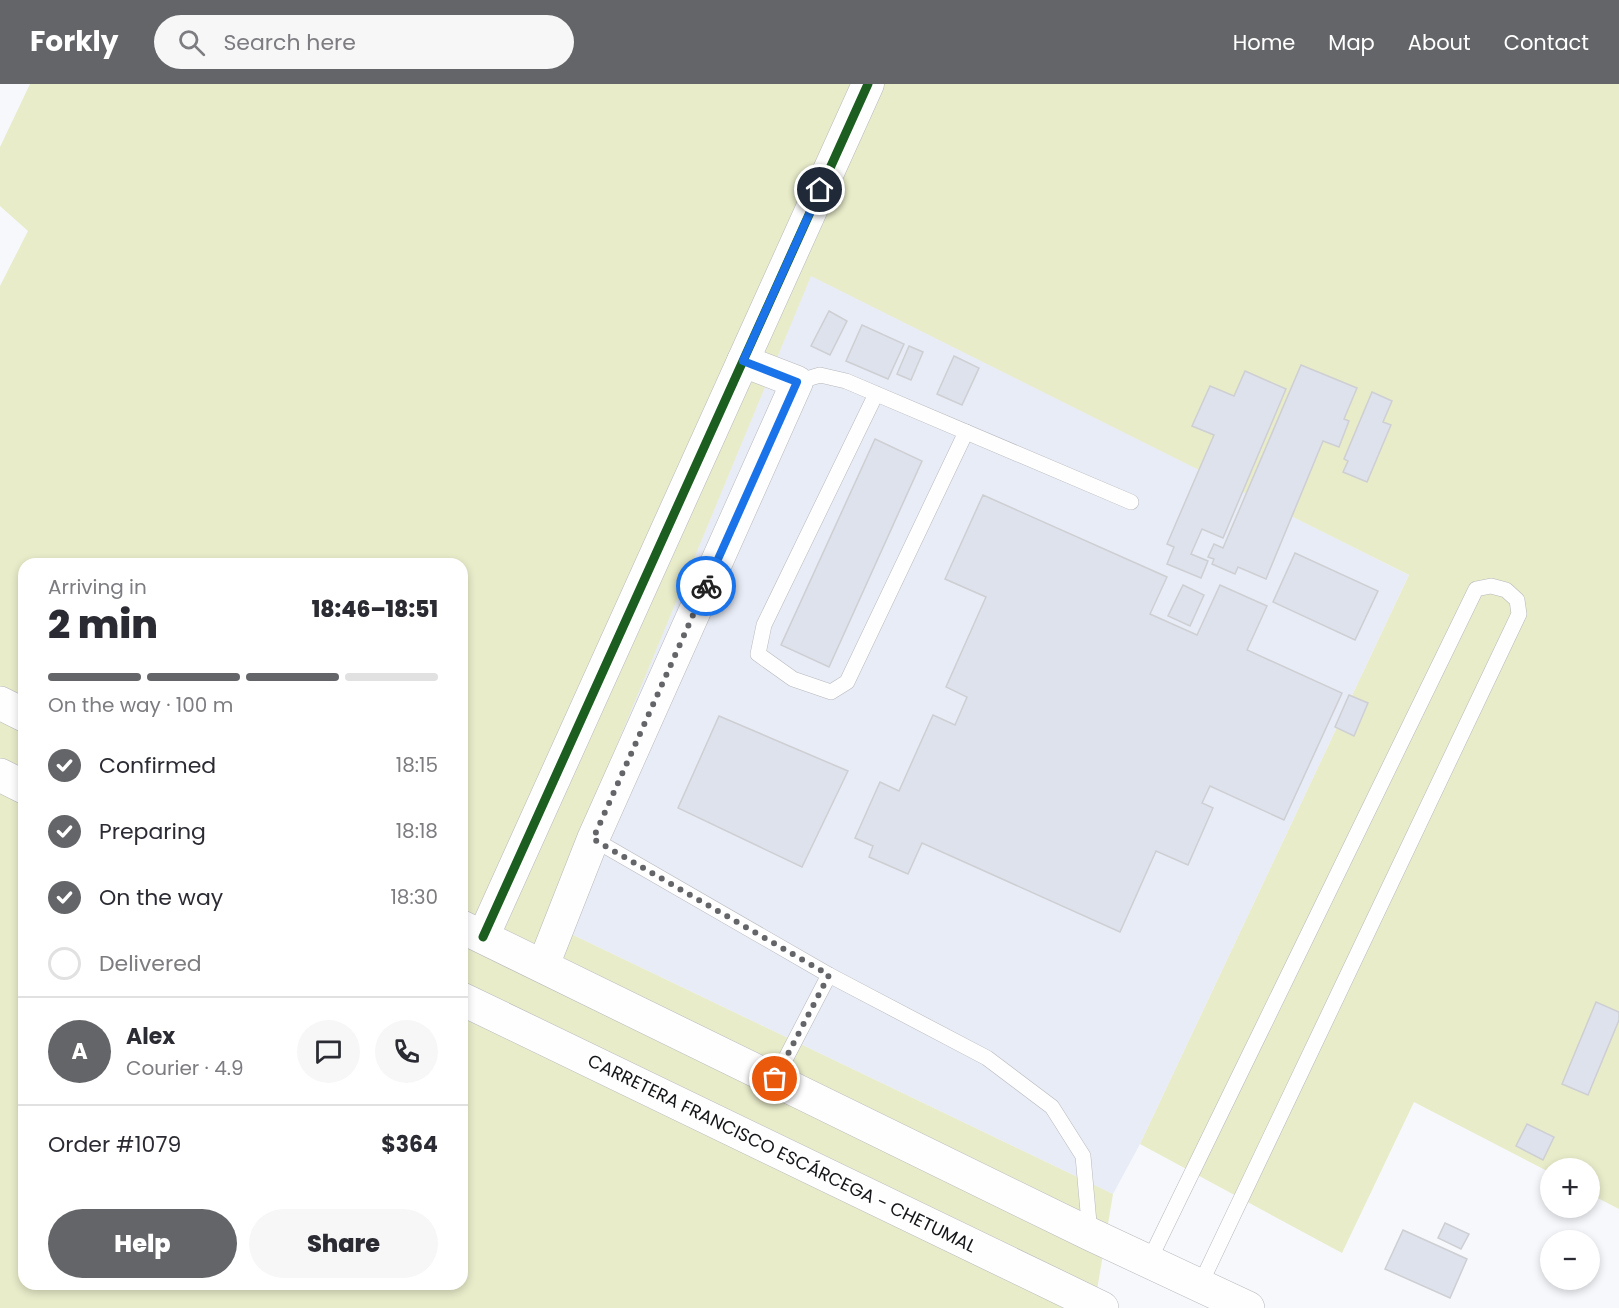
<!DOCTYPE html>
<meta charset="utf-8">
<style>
:root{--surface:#fff;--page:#f7f7f7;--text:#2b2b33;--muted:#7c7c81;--line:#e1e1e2;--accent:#646568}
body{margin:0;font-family:Poppins,sans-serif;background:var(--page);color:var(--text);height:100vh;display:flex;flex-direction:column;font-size:22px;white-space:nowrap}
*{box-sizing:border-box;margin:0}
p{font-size:20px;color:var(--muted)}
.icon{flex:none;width:33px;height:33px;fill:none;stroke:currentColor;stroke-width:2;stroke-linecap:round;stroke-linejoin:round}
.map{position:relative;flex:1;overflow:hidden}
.sheet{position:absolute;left:18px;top:474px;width:450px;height:732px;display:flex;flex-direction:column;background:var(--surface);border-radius:18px;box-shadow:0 3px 9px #0003}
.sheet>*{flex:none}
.controls{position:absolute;left:1540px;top:1074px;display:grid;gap:12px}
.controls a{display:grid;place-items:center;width:60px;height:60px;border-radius:50%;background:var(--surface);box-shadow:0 3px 9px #0003;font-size:30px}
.pin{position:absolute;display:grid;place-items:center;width:51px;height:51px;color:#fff;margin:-26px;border:3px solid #fff;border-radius:50%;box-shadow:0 2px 6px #0007}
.courier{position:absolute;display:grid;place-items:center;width:60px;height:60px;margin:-30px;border:4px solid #1a73e8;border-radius:50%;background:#fff;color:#222;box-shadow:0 2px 8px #0007}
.head em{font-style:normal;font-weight:800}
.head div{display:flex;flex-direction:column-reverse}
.head{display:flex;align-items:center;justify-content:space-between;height:102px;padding:0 30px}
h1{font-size:39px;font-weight:800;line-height:45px}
.bar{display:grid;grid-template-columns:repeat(4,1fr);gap:9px 6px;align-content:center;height:72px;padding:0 30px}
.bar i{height:8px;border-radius:4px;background:var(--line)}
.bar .active{background:var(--accent)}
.bar p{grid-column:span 4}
.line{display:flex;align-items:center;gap:15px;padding:0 30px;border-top:2px solid var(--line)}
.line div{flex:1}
.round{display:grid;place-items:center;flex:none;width:63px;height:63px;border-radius:32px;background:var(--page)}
ol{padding:0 30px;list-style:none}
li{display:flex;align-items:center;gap:18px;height:66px}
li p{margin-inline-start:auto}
li .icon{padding:6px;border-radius:50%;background:var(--accent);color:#fff;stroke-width:4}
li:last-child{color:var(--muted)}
li i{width:33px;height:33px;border:3px solid var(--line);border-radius:50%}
.cta{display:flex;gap:12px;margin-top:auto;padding:12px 30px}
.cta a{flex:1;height:69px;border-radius:36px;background:var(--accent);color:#fff;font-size:24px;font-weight:800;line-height:69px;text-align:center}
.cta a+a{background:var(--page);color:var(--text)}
header{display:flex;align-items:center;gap:36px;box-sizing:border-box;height:84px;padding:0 30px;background:var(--accent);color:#fff}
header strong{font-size:28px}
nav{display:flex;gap:33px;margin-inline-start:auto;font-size:21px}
.search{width:420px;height:54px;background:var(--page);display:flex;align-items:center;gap:15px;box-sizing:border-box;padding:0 21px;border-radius:33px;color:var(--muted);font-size:22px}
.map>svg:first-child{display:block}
.built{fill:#e8ecf6}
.green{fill:#e8ecc9;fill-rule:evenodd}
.building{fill:#dee2ec;stroke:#cecfd3;stroke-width:1.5}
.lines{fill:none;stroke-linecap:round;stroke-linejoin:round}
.lane-casing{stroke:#b7b8bb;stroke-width:16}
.street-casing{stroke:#b7b8bb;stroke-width:33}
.highway-casing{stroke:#b7b8bb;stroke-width:34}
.lane{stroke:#fefeff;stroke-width:15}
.street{stroke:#fefeff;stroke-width:32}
.highway{stroke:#fefeff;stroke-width:33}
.cycleway-casing{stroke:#fff;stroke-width:13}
.cycleway{stroke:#1b5e20;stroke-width:9}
.done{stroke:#646568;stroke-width:6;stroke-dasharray:0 10.8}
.route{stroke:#1a73e8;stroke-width:8}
.labels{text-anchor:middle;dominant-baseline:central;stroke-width:4.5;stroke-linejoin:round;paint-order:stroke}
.street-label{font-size:18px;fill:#151619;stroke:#fff}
</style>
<header>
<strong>Forkly</strong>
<div class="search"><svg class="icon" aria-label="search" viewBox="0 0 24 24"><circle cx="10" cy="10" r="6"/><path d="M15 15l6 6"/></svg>Search here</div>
<nav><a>Home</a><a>Map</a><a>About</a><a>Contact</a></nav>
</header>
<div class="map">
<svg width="1619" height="1224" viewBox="0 0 1619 1224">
<rect width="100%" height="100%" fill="#f6f8fc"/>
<path class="built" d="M811,191L1409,491L1140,1060L1113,1110L544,837Z"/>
<path class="green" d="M30,0H1619V1125L1590,1110V1084H1551V1089L1414,1018L1342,1169L1140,1060L1409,491L811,192L544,837L1113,1110L1094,1224H0V202L28,147L0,122V63ZM24,480H462V1200H24Z"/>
<g class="building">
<path d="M829,227L847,237L830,271L811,262Z"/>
<path d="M862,241L904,260L888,295L846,277Z"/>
<path d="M909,262L923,268L911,296L897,290Z"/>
<path d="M954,272L979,284L962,321L937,310Z"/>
<path d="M1301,281L1357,304L1344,335L1349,337L1339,363L1323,357L1266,495L1238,483L1235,490L1212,480L1214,475L1208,473L1214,460L1223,464Z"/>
<path d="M1245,287L1286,305L1223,454L1202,445L1191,470L1208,477L1201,494L1167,480L1174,463L1167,460L1214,351L1192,342L1210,302L1234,312Z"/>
<path d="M1372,308L1392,317L1383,338L1391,341L1367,398L1343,388L1348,377L1344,375Z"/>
<path d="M875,355L922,377L829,583L781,561Z"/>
<path d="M983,411L1167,493L1150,530L1197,551L1220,501L1267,522L1247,566L1342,609L1284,736L1210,702L1202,719L1213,724L1188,781L1156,767L1120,848L922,759L908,790L869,773L873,762L855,754L880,698L899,707L933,631L955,641L967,613L946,603L986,513L945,495Z"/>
<path d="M1295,469L1378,507L1355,556L1273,518Z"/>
<path d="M1183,501L1204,511L1190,542L1168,532Z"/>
<path d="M1349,611L1368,619L1354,652L1335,643Z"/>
<path d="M719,632L848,687L802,783L678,724Z"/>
<path d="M1596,918L1619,928V936L1588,1011L1562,1000Z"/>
<path d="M1527,1040L1554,1053L1543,1076L1516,1062Z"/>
<path d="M1445,1139L1469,1150L1461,1165L1438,1154Z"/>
<path d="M1403,1146L1467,1175L1450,1214L1385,1185Z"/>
</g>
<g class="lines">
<g class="lane-casing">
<g id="lane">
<path d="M797,298L820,291L846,297L1131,418"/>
<path d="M876,310L764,541L758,570L793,595L831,608L847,598L966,348"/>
<path d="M593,755L829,891L987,974L1052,1023L1083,1072L1090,1150"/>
<path d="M775,995L829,891"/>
<path d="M1149,1177L1476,505L1491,502L1506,506L1517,516L1519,530L1200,1201"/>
</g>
</g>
<g class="street-casing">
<g id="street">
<path d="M483,853L868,0"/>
<path d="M543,882L593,755L797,298L743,277"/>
</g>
</g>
<g class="highway-casing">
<g id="highway">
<path d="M0,619L24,631"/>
<path d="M0,691L24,703"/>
<path d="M462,843L1090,1150L1248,1224"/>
<path d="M462,915L1102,1224"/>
</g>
</g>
<use href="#lane" class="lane"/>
<use href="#street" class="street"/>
<use href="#highway" class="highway"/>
<g class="cycleway-casing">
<path id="cycleway" d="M483,853L868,0"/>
</g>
<use href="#cycleway" class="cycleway"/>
</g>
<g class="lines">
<path class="done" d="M706,502L593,755L829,891L775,995"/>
<path class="route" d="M706,502L797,298L743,277L820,106"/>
</g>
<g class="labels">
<g class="street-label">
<text transform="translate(782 1069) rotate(26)">CARRETERA FRANCISCO ESCÁRCEGA - CHETUMAL</text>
</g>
</g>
</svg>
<div class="controls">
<a>+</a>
<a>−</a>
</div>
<div class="pin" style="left:775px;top:995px;background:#ea580c"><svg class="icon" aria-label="bag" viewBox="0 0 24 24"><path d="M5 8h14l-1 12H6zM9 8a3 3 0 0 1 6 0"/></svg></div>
<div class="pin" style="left:820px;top:106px;background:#1f2937"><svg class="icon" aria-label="home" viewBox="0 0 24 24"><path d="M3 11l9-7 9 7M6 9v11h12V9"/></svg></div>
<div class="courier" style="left:706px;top:502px"><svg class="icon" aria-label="bike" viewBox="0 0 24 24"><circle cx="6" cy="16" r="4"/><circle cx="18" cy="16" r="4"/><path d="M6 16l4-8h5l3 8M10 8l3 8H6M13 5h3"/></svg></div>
<section class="sheet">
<div class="head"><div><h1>2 min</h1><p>Arriving in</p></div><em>18:46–18:51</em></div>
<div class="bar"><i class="active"></i><i class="active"></i><i class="active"></i><i></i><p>On the way · 100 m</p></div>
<ol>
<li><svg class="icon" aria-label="check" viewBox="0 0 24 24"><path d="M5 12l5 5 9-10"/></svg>Confirmed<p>18:15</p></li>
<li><svg class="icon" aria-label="check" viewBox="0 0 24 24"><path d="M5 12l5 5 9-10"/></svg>Preparing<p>18:18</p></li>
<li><svg class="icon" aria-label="check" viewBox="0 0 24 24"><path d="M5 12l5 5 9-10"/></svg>On the way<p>18:30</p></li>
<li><i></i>Delivered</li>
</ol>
<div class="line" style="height:108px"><b class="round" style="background:var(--accent);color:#fff">A</b><div><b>Alex</b><p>Courier · 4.9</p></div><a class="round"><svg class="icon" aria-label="chat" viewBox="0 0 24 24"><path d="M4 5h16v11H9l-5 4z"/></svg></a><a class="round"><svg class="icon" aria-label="phone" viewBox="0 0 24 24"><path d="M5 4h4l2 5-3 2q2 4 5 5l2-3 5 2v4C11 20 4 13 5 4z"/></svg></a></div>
<div class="line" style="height:78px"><div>Order #1079</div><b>$364</b></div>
<div class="cta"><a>Help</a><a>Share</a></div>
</section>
</div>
